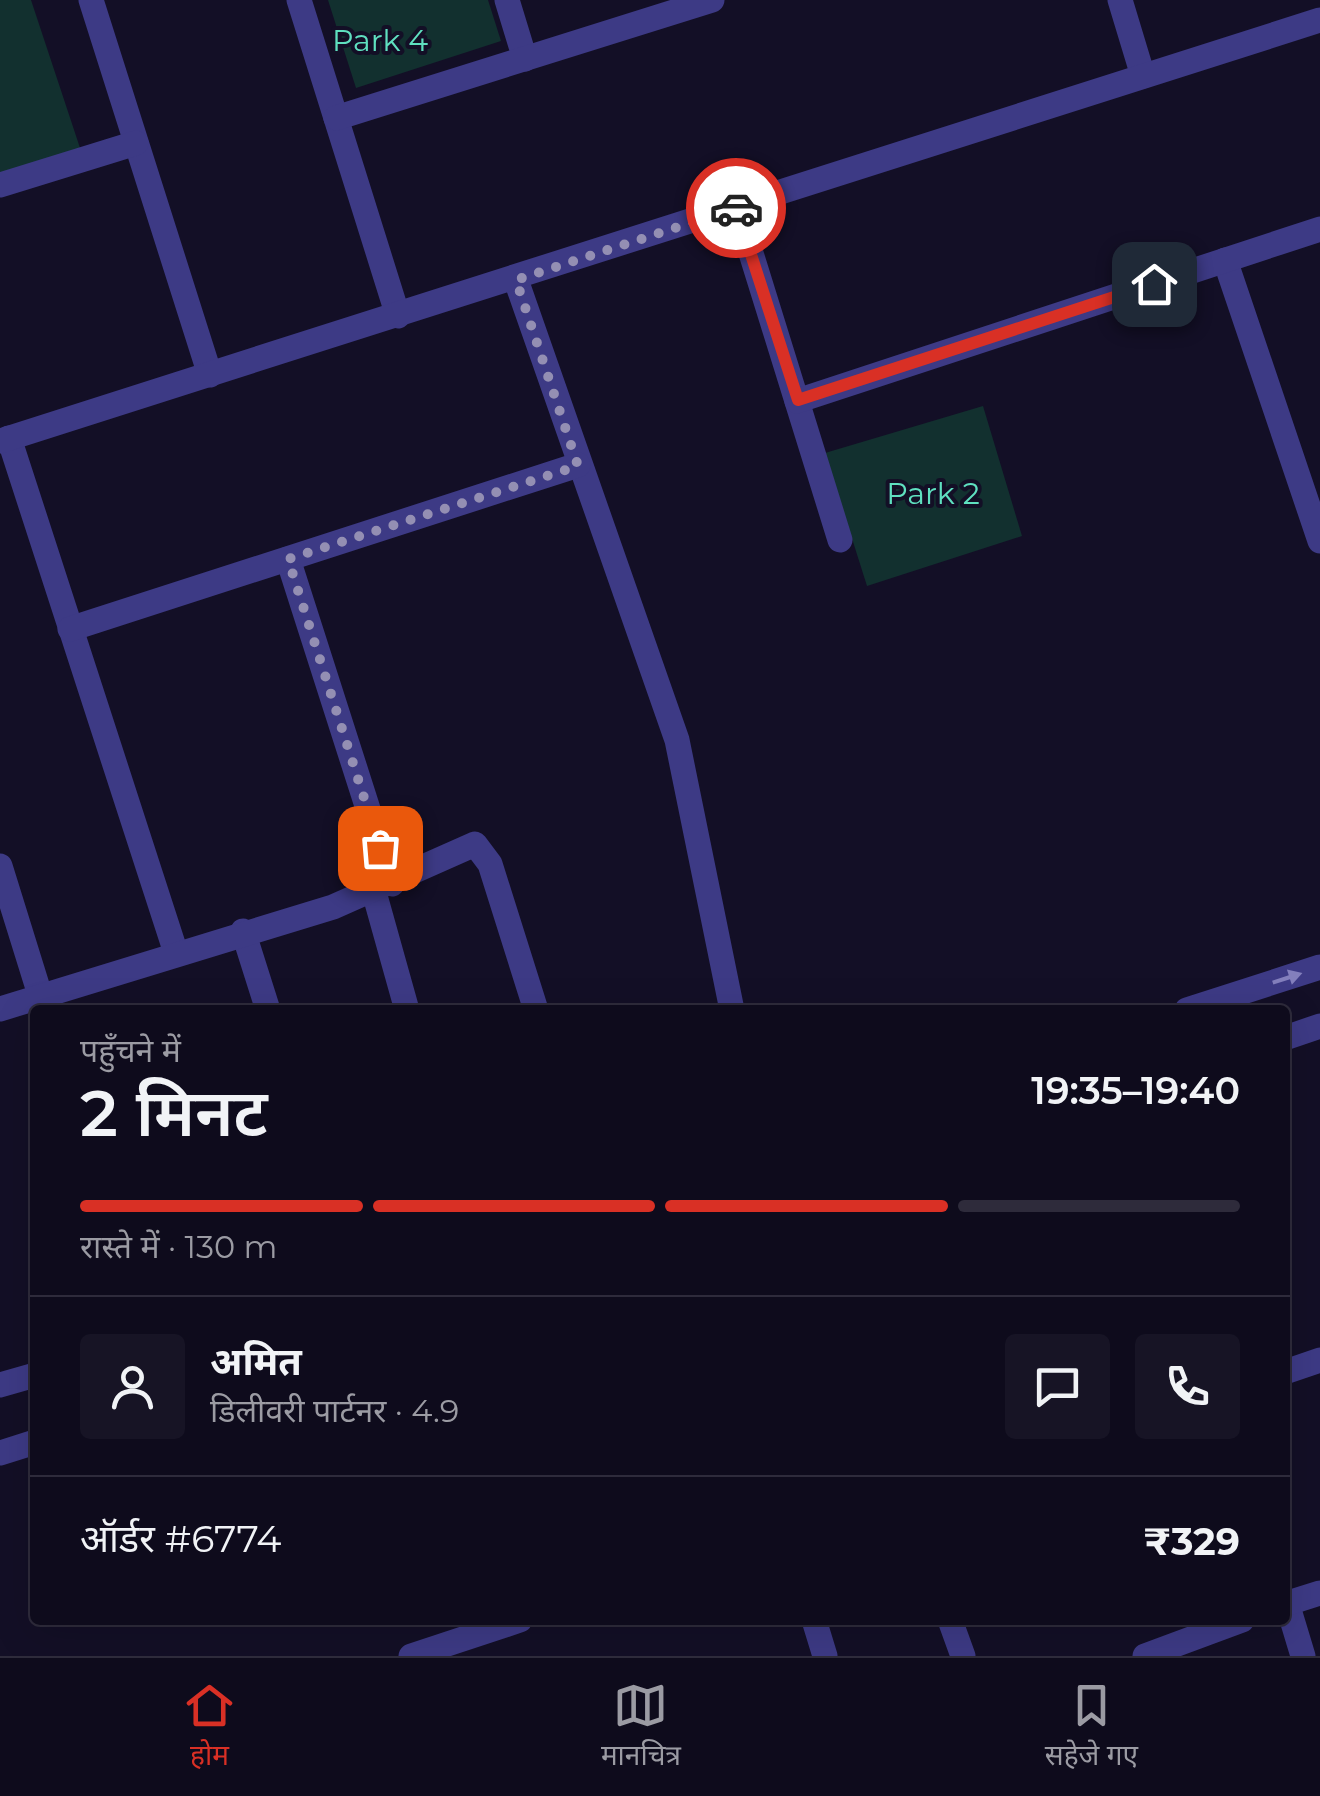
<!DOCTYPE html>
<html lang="hi">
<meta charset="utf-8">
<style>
:root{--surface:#0e0b1c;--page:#171425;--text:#f1f3f6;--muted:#9b9ba3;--line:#2e2b3b;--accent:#d93025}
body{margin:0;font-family:Montserrat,"Noto Sans Devanagari",sans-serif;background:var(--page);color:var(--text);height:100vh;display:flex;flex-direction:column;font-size:38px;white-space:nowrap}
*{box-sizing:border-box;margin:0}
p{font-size:32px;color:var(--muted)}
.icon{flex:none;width:55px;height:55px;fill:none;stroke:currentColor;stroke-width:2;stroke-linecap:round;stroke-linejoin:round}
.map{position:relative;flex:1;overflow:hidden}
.sheet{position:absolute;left:30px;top:1005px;width:1260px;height:620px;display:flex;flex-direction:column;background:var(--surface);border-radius:10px;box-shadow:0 10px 40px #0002,0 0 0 2px var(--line)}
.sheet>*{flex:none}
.pin{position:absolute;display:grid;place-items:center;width:85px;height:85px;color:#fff;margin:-42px;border-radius:20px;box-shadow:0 5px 15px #0006}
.courier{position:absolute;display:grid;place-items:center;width:100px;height:100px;margin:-50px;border:8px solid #d93025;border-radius:50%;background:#fff;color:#222;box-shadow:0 2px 12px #0007}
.overview em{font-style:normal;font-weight:600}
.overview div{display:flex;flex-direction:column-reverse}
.overview{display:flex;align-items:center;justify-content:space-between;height:170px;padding:0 50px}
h1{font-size:65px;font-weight:600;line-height:75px}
.bar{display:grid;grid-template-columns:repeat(4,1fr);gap:15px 10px;align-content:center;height:120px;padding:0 50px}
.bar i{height:12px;border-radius:8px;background:var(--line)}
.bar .selected{background:var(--accent)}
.bar p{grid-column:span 4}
.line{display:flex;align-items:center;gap:25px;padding:0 50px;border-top:2px solid var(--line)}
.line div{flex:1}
.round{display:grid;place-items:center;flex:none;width:105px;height:105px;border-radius:10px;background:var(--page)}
.dock{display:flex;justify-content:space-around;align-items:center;height:140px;border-top:2px solid var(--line);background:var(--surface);font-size:28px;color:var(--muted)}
.dock a{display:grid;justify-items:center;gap:5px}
.dock .selected{color:var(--accent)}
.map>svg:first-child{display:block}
.green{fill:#12302f}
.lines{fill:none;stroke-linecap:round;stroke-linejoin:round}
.minor{stroke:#3d3a85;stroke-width:25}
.oneway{fill:#837fbc}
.done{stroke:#948fb3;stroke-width:10;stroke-dasharray:0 18}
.route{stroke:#d93025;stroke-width:12}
.labels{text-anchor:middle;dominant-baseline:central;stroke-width:8;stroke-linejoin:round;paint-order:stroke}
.park-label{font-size:30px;fill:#5fe0c0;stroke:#130f26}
</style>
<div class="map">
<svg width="1320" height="1656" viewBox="0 0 1320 1656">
<rect width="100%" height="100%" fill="#130f26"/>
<g class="green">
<path d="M0,0H31L84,160L0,178Z"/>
<path d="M328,0H488L501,41L356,88Z"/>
<path d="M983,406L1022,536L867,586L825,453Z"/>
</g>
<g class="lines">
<g class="minor">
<path d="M91,0L210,375"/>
<path d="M299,0L398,316"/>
<path d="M507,0L525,59"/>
<path d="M1120,0L1143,76"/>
<path d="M336,118L712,0"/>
<path d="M0,185L136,143"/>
<path d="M737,208L840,540"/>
<path d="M1225,260L1320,541"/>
<path d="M516,280L677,740L732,1010"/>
<path d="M797,401L1320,229"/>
<path d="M9,438L176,953"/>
<path d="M0,441L1320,20"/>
<path d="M288,559L392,884"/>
<path d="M70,629L578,465"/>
<path d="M0,866L41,998"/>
<path d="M374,892L407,1010"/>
<path d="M243,931L268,1010"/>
<path d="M0,1009L333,907L475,844L490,864L536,1010"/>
<path d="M1187,1010L1320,967"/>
<path d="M1285,1038L1320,1026"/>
<path d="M1285,1372L1320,1360"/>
<path d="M0,1385L35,1375"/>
<path d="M0,1453L35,1442"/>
<path d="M1287,1603L1303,1656"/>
<path d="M1285,1604L1320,1593"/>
<path d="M814,1620L825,1656"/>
<path d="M950,1620L963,1656"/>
<path d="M411,1656L520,1620"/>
<path d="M1145,1656L1242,1620"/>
</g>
</g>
<defs><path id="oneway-solid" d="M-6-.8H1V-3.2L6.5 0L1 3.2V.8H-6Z" transform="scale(2.5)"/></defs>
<use class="oneway" href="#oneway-solid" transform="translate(1287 978) rotate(-18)"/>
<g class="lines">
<path class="done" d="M380,848L288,559L578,466L516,280L736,208"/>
<path class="route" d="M736,208L798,400L1154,284"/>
</g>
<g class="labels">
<g class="park-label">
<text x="380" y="40">Park 4</text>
<text x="933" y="493">Park 2</text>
</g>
</g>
</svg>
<div class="pin" style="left:380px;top:848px;background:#ea580c"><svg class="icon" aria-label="bag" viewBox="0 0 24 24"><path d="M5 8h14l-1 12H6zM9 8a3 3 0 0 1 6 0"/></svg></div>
<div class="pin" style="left:1154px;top:284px;background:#1f2937"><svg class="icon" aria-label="home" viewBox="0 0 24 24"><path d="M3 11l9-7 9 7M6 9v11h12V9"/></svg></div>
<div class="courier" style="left:736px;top:208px"><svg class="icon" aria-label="car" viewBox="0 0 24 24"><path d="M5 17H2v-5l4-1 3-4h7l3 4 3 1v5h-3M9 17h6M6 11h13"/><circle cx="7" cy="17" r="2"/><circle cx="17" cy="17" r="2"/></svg></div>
<section class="sheet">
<div class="overview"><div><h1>2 मिनट</h1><p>पहुँचने में</p></div><em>19:35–19:40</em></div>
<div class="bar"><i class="selected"></i><i class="selected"></i><i class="selected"></i><i></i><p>रास्ते में · 130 m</p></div>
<div class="line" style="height:180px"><a class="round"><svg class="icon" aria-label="person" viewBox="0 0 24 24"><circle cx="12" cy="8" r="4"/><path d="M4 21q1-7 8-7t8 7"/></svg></a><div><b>अमित</b><p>डिलीवरी पार्टनर · 4.9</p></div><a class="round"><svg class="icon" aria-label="chat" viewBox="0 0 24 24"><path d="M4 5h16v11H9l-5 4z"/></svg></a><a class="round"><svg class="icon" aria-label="phone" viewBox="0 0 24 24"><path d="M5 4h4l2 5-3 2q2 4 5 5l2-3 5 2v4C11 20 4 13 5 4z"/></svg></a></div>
<div class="line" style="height:130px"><div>ऑर्डर #6774</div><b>₹329</b></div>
</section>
</div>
<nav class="dock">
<a class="selected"><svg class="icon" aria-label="home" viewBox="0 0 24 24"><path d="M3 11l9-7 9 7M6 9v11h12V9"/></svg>होम</a>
<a><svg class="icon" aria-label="map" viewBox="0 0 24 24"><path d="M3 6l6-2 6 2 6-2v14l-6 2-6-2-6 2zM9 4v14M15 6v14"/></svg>मानचित्र</a>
<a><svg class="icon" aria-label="saved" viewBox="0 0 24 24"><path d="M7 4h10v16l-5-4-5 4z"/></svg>सहेजे गए</a>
</nav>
